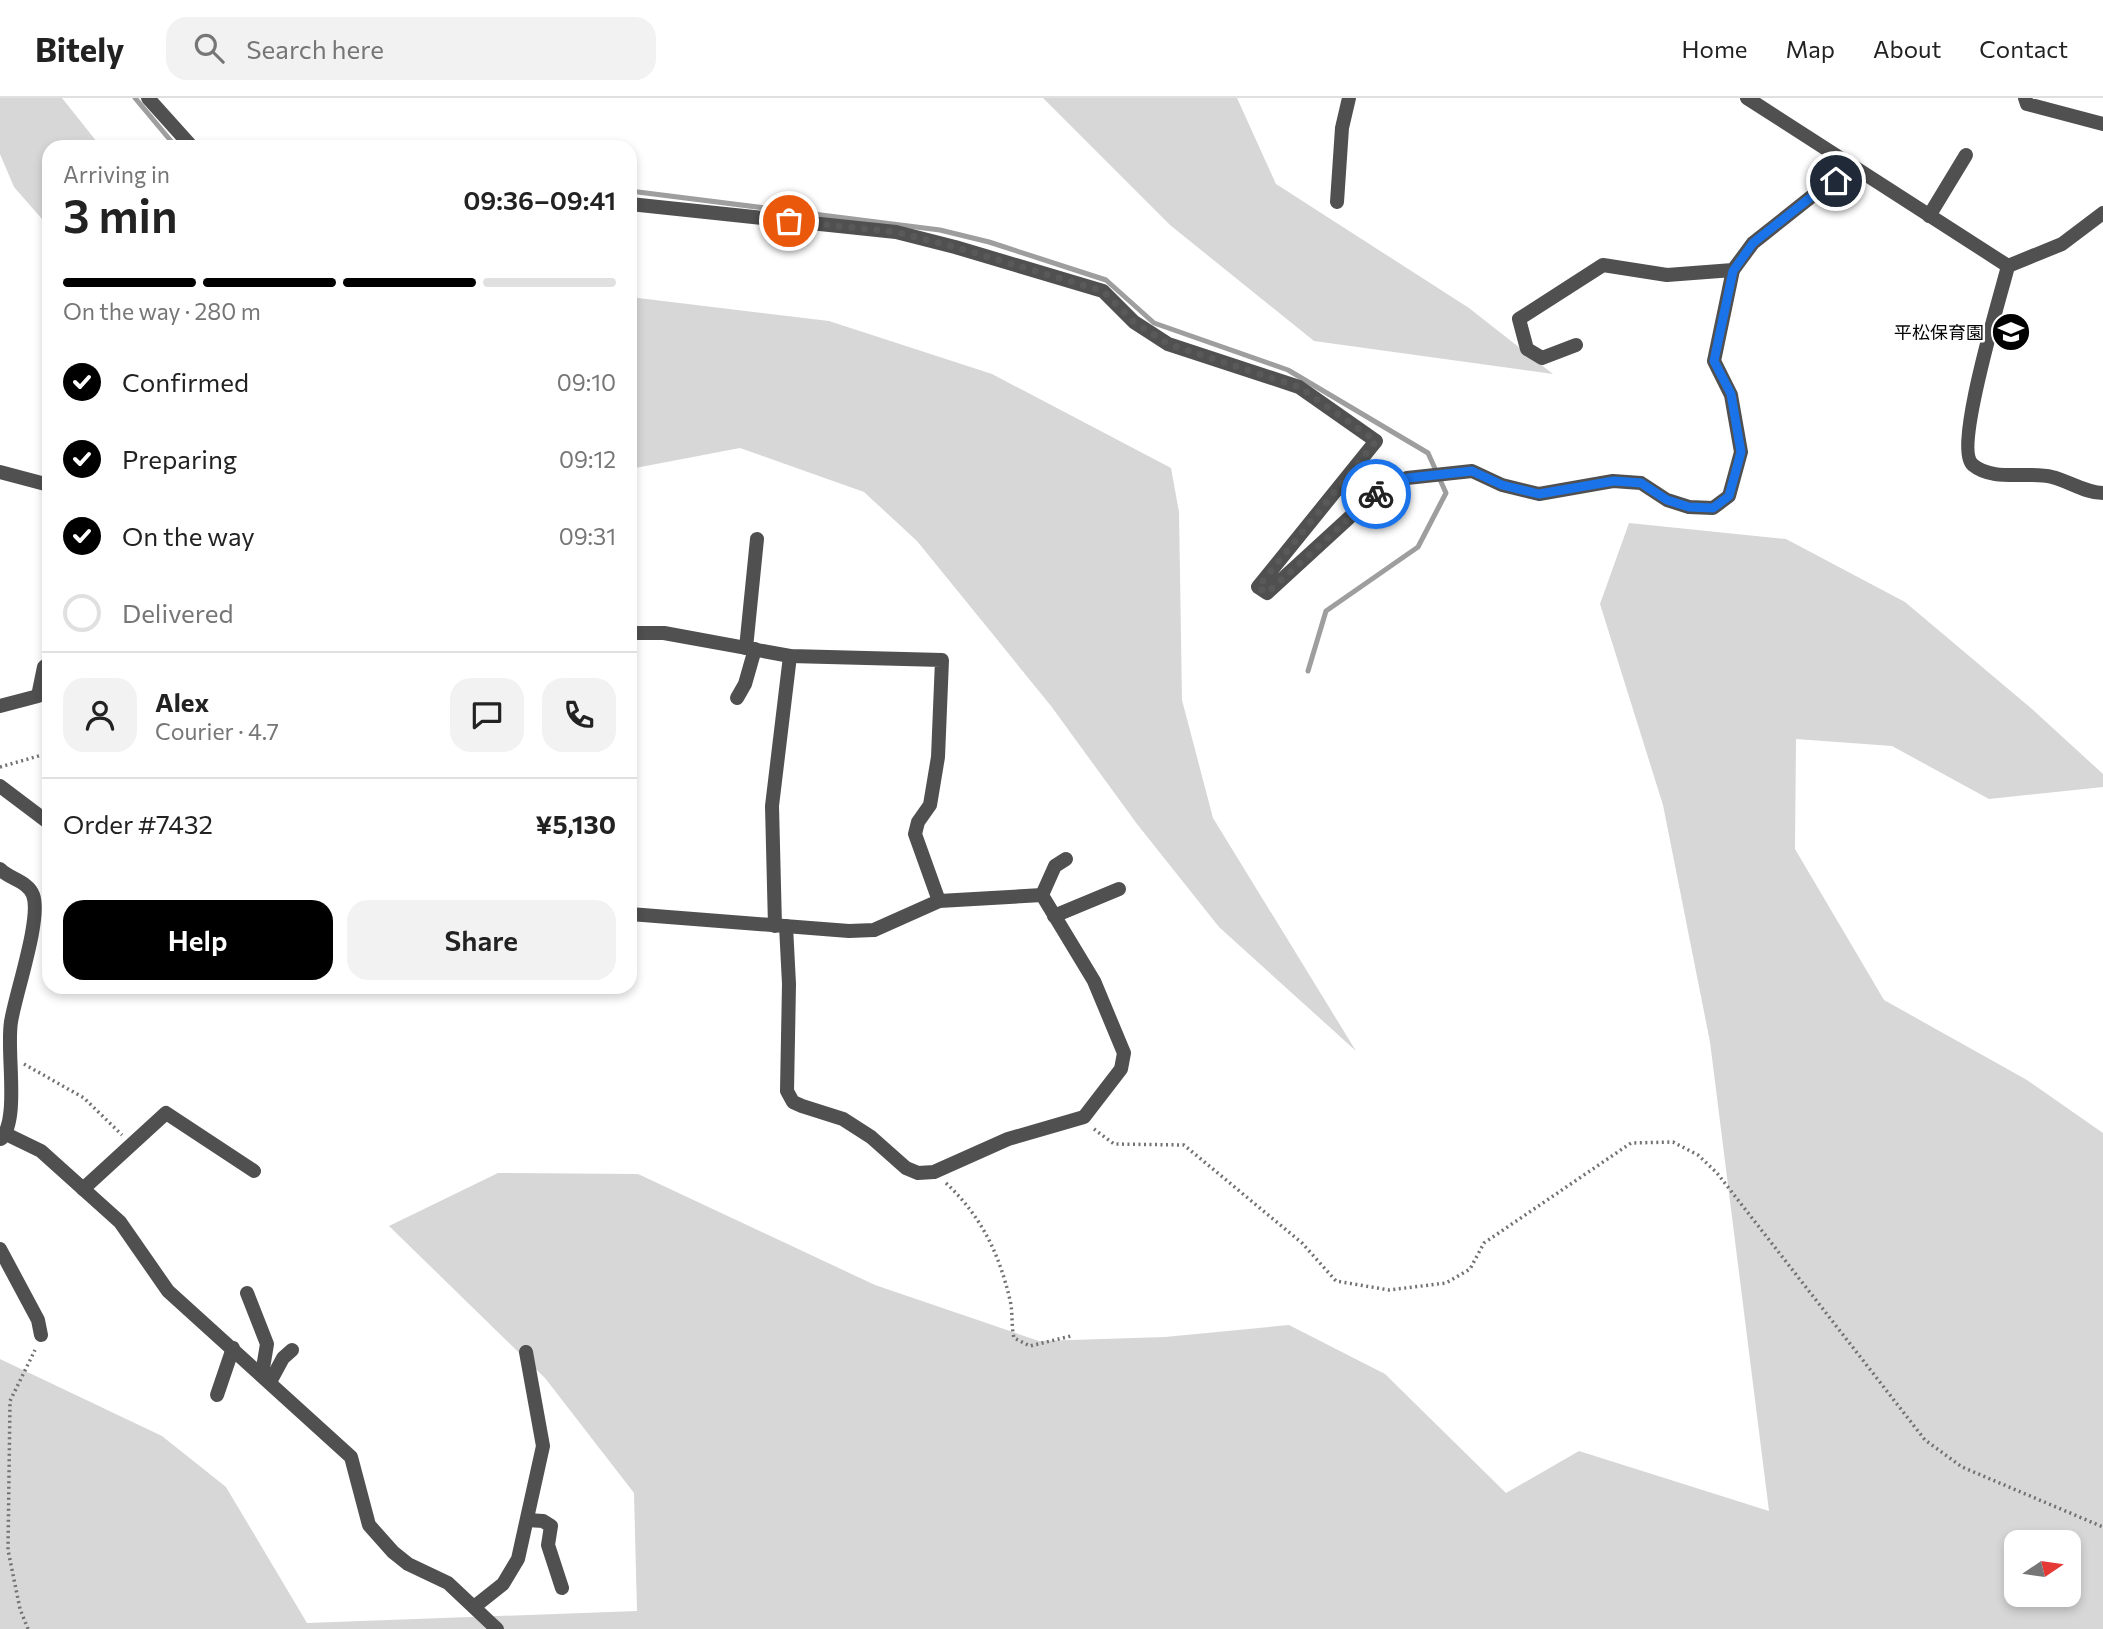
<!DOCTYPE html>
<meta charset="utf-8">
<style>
:root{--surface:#fff;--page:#f2f2f2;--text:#222;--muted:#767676;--line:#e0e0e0;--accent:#000}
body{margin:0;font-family:Commissioner,"Noto Sans JP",sans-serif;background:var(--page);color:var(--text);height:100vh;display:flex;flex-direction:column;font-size:26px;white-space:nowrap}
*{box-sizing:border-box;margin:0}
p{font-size:23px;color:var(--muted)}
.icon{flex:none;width:38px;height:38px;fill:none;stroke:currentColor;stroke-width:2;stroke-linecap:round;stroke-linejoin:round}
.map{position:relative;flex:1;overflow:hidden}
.sheet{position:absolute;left:42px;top:42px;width:595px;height:854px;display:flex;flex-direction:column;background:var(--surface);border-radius:21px;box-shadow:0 4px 10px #0003}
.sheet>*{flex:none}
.needle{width:46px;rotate:77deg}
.buttons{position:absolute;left:2004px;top:1432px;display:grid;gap:14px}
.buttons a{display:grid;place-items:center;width:77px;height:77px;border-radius:14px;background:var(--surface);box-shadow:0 4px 10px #0003;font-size:35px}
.pin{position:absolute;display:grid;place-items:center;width:60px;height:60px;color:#fff;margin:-30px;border:4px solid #fff;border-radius:50%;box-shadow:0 2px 7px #0007}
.courier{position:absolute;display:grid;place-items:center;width:70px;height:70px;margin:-35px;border:5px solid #1a73e8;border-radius:50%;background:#fff;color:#222;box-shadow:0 2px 9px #0007}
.overview em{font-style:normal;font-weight:600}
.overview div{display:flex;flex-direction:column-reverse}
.overview{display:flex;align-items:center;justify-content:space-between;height:119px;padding:0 21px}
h1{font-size:46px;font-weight:600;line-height:52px}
.bar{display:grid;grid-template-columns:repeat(4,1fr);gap:10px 7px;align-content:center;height:84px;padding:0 21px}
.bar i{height:9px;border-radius:5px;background:var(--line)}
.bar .active{background:var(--accent)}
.bar p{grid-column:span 4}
.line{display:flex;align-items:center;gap:18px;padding:0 21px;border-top:2px solid var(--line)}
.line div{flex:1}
.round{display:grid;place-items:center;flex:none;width:74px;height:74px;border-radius:21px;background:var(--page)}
ol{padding:0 21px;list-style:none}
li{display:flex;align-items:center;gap:21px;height:77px}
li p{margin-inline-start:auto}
li .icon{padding:7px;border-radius:50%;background:var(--accent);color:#fff;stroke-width:4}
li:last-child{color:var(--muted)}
li i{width:38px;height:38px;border:4px solid var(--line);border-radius:50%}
.cta{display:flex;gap:14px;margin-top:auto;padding:14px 21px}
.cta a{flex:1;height:80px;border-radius:21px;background:var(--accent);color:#fff;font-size:28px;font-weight:600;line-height:80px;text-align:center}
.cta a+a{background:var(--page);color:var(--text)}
header{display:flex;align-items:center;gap:42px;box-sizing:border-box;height:98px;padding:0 35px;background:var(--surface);border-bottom:2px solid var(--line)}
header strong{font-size:33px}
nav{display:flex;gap:38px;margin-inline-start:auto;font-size:24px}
.search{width:490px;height:63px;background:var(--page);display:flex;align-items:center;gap:18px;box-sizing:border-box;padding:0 24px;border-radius:21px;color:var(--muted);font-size:26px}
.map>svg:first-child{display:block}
.green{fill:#d7d7d7;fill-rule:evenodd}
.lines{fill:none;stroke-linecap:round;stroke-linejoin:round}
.stream{stroke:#9e9e9e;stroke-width:5}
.path{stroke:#727272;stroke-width:3.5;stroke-dasharray:2 3.5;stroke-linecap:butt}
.minor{stroke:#505050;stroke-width:14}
.done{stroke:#595959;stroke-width:7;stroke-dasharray:0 12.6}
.route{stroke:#1a73e8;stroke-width:9}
.labels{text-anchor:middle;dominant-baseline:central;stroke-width:5;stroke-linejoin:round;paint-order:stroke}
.poi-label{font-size:18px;fill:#000;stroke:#fff;text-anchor:end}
</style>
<header>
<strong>Bitely</strong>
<div class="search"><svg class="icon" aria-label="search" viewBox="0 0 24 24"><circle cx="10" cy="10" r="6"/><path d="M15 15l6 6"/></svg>Search here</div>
<nav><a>Home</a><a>Map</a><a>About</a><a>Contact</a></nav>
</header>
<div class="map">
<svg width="2103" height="1531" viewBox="0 0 2103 1531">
<rect width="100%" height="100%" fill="#fff"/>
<g class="green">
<path d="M0,0H62L101,49H49V129L14,89L0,56Z"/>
<path d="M1043,0H1237L1276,86L1469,210L1553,276L1314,243L1170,127Z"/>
<path d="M630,199L829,223L992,276L1171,370L1179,414L1182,602L1213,720L1356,953L1219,829L1137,726L1051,608L917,443L864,394L740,350L630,371Z"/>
<path d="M1629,425L1786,441L1905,504L2032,611L2103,676V689L1989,701L1892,648L1796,641L1795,751L1884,902L2027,982L2103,1035V1531H0V1261L162,1338L226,1389L307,1525L637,1513L634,1395L545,1280L389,1128L498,1075L638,1076L875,1187L1039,1243L1165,1239L1289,1227L1385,1276L1506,1395L1579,1353L1769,1413L1710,944L1663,707L1600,506ZM2016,1444H2068V1496H2016Z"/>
</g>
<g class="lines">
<g class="stream">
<path d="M135,0L176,49"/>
<path d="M630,93L940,132L989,144L1106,182L1154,225L1288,272L1428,355L1446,395L1418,449L1326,513L1308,573"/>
</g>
<g class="path">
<path d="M0,669L49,655"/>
<path d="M24,966L84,1000L122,1037"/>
<path d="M1094,1031L1114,1046L1184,1047L1302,1145L1336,1183L1389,1192L1446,1185L1470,1171L1484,1145L1631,1045L1673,1044L1698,1057L1717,1075L1925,1342L1962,1369L2103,1429"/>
<path d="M946,1085C981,1118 999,1155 1010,1202C1013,1214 1011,1227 1014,1240L1030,1248L1071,1238"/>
<path d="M28,1531L20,1511L8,1452L10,1303L35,1252"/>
</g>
<g class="minor">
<path d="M148,0L192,49"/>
<path d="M1747,0L2008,168"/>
<path d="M2025,0L2027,6L2103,26"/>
<path d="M1337,104L1342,30L1349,0"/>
<path d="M630,106L896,134L955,149L1103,193L1134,224L1168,246L1299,289L1376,343L1258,489L1267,495L1375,396L1407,380L1472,373L1502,387L1539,396L1613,383L1641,385L1667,402L1689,409L1713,410L1729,398L1741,354L1731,297L1714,263L1733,172"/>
<path d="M1929,118L1966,57"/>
<path d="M2008,168C2001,197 1953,351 1973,367C1993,384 2028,373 2052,379C2069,383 2085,395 2103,395"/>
<path d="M2008,168L2062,146L2103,115"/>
<path d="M1576,247L1542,260L1527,251L1519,221L1603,167L1667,177L1733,172L1753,145L1816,95L1856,72"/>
<path d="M0,374L49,387"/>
<path d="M630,535H664L790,558L942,562L938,659L930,707L918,724L915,736L939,803L874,832L849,833L630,816"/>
<path d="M746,550L757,441"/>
<path d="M737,600L745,586L755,551"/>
<path d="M0,608L38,598L44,569L49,565"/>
<path d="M0,688L49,725"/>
<path d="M0,771C9,781 28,783 33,797C42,820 15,897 11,924C6,953 20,1021 1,1041"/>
<path d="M1042,797L1055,768L1066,761"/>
<path d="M1054,818L1119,791"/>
<path d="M775,828L772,708L790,558"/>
<path d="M786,828L789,886L787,993L793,1004L802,1008L843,1021L871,1039L906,1070L918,1075L934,1074L1008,1041L1084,1019L1121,971L1124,955L1094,883L1042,797L939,803"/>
<path d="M0,1036H6L41,1053L120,1124L168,1193L351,1359L369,1427L393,1454L408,1466L448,1485L497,1531"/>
<path d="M83,1091L166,1015L254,1073"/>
<path d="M0,1151L38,1222L41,1237"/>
<path d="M247,1195L267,1246L262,1276"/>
<path d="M270,1284L283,1260L292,1252"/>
<path d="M217,1297L233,1250"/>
<path d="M527,1422L543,1423L551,1428L548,1447L562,1490"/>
<path d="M474,1509L503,1486L518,1461L543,1348L526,1254"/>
</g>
</g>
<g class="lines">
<path class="done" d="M789,123L896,134L955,149L1103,193L1134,224L1168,246L1299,289L1376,343L1258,489L1267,495L1376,396"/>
<path class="route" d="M1376,396L1408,380L1472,373L1502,387L1539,396L1614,383L1641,385L1667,402L1689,409L1713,410L1729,398L1741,354L1731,296L1714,263L1733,173L1753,145L1816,95L1836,83"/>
</g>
<defs>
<g id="school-disc" transform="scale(2.0125)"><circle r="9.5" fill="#000" stroke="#fff"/><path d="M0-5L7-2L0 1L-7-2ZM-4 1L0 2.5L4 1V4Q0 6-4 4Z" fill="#fff"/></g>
</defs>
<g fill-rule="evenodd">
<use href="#school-disc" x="2011" y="234"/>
</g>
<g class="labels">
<g class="poi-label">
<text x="1984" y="234">平松保育園</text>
</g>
</g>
</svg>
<div class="buttons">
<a><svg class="needle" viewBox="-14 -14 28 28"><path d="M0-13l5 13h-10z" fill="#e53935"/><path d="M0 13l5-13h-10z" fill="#767676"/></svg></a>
</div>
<div class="pin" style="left:789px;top:123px;background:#ea580c"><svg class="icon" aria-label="bag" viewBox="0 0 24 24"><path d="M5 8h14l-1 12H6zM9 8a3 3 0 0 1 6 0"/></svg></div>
<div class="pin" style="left:1836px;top:83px;background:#1f2937"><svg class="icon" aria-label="home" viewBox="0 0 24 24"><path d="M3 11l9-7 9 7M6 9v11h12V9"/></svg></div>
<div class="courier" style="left:1376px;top:396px"><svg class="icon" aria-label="bike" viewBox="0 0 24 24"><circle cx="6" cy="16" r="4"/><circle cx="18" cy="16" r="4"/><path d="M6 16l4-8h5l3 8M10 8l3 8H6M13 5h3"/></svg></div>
<section class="sheet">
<div class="overview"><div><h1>3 min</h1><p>Arriving in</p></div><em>09:36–09:41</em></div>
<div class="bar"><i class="active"></i><i class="active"></i><i class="active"></i><i></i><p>On the way · 280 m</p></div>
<ol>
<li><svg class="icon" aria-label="check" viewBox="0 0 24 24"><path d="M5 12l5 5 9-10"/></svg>Confirmed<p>09:10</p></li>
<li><svg class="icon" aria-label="check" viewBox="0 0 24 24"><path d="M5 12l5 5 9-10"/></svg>Preparing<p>09:12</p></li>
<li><svg class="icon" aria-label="check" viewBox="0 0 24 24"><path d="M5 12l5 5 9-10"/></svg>On the way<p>09:31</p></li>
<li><i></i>Delivered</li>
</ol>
<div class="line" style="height:126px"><a class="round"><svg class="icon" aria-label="person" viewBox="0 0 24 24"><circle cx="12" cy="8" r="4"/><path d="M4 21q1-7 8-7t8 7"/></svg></a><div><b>Alex</b><p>Courier · 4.7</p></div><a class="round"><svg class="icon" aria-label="chat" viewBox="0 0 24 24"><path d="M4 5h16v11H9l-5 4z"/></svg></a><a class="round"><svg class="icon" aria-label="phone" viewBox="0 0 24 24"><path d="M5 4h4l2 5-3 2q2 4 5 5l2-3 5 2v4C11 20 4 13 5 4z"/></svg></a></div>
<div class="line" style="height:91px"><div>Order #7432</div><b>¥5,130</b></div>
<div class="cta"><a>Help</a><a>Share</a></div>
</section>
</div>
